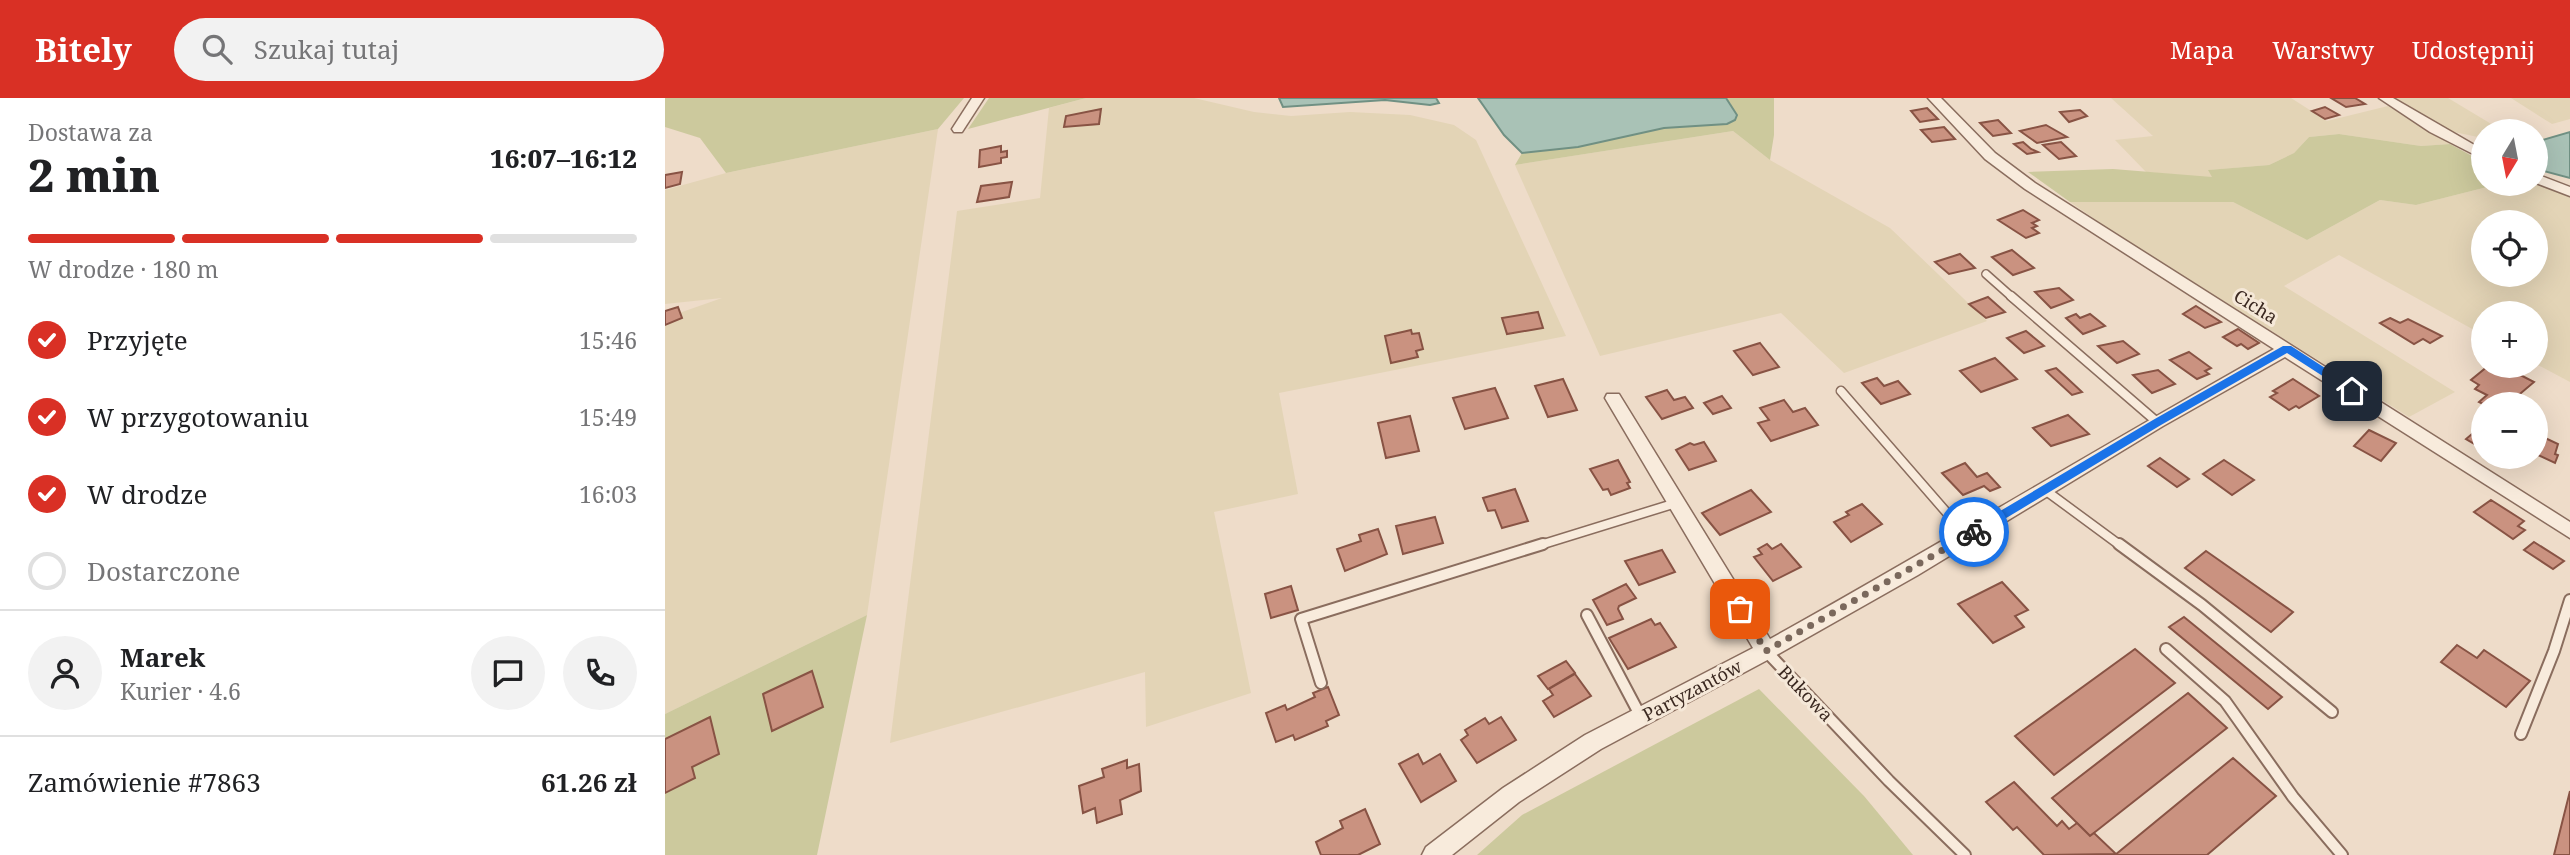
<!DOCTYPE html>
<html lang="pl">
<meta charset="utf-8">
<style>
:root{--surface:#fff;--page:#f2f2f2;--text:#202124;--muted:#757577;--line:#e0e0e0;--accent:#d93025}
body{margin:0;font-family:"Noto Serif",serif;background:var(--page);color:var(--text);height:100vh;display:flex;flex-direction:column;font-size:26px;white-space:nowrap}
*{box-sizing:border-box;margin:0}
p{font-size:23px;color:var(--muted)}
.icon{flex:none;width:38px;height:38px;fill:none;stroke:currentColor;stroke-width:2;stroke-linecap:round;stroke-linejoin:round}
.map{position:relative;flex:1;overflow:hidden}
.panel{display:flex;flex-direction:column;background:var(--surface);width:665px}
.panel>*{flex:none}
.needle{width:46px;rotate:190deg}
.tools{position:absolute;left:1806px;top:21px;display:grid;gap:14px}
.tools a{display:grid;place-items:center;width:77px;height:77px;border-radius:50%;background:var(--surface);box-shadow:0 7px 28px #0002;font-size:35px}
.pin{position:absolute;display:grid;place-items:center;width:60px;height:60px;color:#fff;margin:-30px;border-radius:14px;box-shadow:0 4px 10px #0006}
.courier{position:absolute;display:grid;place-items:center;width:70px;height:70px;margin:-35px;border:5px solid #1a73e8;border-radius:50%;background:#fff;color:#222;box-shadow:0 2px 9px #0007}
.summary em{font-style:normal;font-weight:800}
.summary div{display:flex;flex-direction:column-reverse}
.summary{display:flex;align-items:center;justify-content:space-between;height:119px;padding:0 28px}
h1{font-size:46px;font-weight:800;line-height:52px}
.bar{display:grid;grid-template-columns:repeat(4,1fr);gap:10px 7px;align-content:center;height:84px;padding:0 28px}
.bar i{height:9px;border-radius:5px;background:var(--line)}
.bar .selected{background:var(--accent)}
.bar p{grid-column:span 4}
.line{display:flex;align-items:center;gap:18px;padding:0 28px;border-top:2px solid var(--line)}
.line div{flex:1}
.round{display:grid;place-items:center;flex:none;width:74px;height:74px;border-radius:37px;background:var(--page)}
ol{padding:0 28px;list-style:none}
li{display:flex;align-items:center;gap:21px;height:77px}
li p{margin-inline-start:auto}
li .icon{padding:7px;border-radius:50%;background:var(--accent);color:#fff;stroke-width:4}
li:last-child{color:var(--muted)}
li i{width:38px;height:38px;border:4px solid var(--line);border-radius:50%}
header{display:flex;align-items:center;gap:42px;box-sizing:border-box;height:98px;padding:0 35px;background:var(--accent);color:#fff}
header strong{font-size:33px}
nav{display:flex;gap:38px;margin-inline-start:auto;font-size:24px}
.search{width:490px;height:63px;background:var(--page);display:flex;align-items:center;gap:18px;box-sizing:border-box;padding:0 24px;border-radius:38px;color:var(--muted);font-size:26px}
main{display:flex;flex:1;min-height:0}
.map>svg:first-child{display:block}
.farmland{fill:#e3d4b6;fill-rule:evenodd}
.green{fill:#ccc99d}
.water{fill:#a9c2b6;stroke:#709083;stroke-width:2}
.building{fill:#ca9280;stroke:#885344;stroke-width:2}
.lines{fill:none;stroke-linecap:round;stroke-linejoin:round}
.service-far2-casing{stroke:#8a6d5e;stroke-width:10}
.service-far1-casing{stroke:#8a6d5e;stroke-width:11}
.service-casing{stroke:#8a6d5e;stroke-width:14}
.minor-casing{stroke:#8a6d5e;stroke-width:3}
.service-far2{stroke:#f8ebdc;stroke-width:7}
.service-far1{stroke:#f8ebdc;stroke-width:8}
.service{stroke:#f8ebdc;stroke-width:10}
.minor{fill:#f8ebdc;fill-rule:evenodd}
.route{fill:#1a73e8}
.done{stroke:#7a685c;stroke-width:7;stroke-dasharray:0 12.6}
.labels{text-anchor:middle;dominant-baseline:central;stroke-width:6;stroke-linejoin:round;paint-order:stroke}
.street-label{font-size:18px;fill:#3b2921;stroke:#f5e8d8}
</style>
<header>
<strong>Bitely</strong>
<div class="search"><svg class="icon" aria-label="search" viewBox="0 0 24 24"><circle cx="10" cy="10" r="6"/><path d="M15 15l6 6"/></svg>Szukaj tutaj</div>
<nav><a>Mapa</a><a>Warstwy</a><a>Udostępnij</a></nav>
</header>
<main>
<section class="panel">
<div class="summary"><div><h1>2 min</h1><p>Dostawa za</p></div><em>16:07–16:12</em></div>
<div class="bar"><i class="selected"></i><i class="selected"></i><i class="selected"></i><i></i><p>W drodze · 180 m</p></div>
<ol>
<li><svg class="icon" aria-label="check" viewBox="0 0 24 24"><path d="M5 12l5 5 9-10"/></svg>Przyjęte<p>15:46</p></li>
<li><svg class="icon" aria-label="check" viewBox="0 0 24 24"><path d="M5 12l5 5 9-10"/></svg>W przygotowaniu<p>15:49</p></li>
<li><svg class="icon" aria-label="check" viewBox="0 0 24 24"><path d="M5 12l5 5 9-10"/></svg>W drodze<p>16:03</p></li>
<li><i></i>Dostarczone</li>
</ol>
<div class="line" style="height:126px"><a class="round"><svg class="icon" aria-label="person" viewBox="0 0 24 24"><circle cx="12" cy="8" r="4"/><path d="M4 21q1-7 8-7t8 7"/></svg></a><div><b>Marek</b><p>Kurier · 4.6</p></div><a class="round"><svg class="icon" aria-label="chat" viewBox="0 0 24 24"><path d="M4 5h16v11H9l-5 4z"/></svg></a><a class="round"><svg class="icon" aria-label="phone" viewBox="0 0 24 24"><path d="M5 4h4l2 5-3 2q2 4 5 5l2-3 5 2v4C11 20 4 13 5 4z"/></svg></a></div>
<div class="line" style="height:91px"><div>Zamówienie #7863</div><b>61.26 zł</b></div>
</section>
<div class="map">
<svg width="1905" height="757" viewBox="0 0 1905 757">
<rect width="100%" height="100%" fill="#eedcc9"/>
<g class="farmland">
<path d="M421,0H529L589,14L626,18L685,14L745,17L789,27L811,42L901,238L614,295L633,396L549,414L586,595L481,629L480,574L225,645L292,113L375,100L384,10Z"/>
<path d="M1446,0H1626L1662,23L1723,8L1785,46L1756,48L1674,36L1644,39L1629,55L1604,67L1544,72L1548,80L1481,74L1450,42L1488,38Z"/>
<path d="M1729,0H1783L1838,33H1818V38L1813,39L1779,32Z"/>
<path d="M1846,0H1905V21L1887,26Z"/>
<path d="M273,31L202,517L0,616V220L57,200L0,206V92L61,75Z"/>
<path d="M1068,33L1105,62L1225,130L1322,223L1179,275L1116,215L935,258L850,67Z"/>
<path d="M1871,85L1905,99V284L1871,266V215H1818V237L1674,157L1619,188L1790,294L1744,319L1447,133L1405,104H1568L1642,142L1715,102L1751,107L1834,86ZM1818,124H1871V177H1818Z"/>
</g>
<g class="green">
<path d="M0,0H299L273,31L61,75L35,40L0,29Z"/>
<path d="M324,0H421L303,31Z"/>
<path d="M1061,0H1109V37L1105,62L1068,33L850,67L857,55L913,49L999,30L1062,26L1066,6Z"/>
<path d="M1674,36L1756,48L1785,46L1818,64V86H1834L1751,107L1715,102L1642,142L1568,104H1405L1363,74L1448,71L1547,79L1543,72L1604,67L1629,55L1644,39Z"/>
<path d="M202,517L152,757H0V616Z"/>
<path d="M1094,591L1199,698L1248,757H812L857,717Z"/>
</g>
<g class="water">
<path d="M614,0H771L774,5L765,7L720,2L618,9Z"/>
<path d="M813,0H1061L1072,17L1070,22L1062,26L999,30L913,49L857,55L839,37Z"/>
<path d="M1905,34V80L1871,71V44Z"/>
</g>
<g class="building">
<path d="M1666,0H1690L1700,6L1681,9Z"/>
<path d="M1660,9L1674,17L1660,21L1647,13Z"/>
<path d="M1262,10L1273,21L1255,24L1246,13Z"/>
<path d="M436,11L434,26L399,29L401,18Z"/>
<path d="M1415,12L1422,18L1404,24L1395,14Z"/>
<path d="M1333,22L1346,35L1328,38L1315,25Z"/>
<path d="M1381,27L1402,39L1372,45L1355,33Z"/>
<path d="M1279,29L1290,41L1267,44L1256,32Z"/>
<path d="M1358,44L1366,51L1373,54L1362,56L1349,46Z"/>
<path d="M1396,44L1411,58L1394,61L1378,47Z"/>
<path d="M336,48V54L342,53V59L336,60V65L314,69L315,52Z"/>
<path d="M17,74L15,86L0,90V77Z"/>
<path d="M347,84L344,99L312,104L316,88Z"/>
<path d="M1358,112L1374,122L1367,125L1372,128L1367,130L1374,135L1361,140L1333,122Z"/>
<path d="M1347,152L1369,170L1348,177L1327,159Z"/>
<path d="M1295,156L1310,170L1284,176L1270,164Z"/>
<path d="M1394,190L1408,202L1386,210L1370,194Z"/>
<path d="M1323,199L1340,214L1321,220L1304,206Z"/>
<path d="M1531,208L1556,224L1540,230L1518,216Z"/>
<path d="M13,209L17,220L0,227V213Z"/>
<path d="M873,214L878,230L842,236L837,220Z"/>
<path d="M1411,216L1415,220L1425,216L1440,228L1418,236L1401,220Z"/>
<path d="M1725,220L1735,225L1743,221L1777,238L1765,245L1758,241L1749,246L1715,225Z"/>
<path d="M1573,231L1594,245L1583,251L1576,246L1572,248L1558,239Z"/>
<path d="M746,232L747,236L754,235L758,251L751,253L753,259L726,265L720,238Z"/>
<path d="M1361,233L1379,248L1359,255L1342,240Z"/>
<path d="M1458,243L1474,256L1452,265L1433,248Z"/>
<path d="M1095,245L1114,269L1088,277L1069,253Z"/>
<path d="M1524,254L1546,270L1540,273L1544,276L1532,281L1505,262Z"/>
<path d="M1330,260L1352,281L1316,294L1295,273Z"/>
<path d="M1823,268H1838L1869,284L1843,306H1818L1814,304L1822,297L1810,291L1814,287L1806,282Z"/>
<path d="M1391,270L1402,280L1417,294L1407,297L1381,273Z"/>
<path d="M1493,272L1510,286L1487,295L1468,277Z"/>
<path d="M1212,280L1219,288L1233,283L1245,296L1216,306L1197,285Z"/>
<path d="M898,281L912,312L883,319L870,288Z"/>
<path d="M1628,281L1654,298L1634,310L1631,308L1624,312L1605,299L1612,295L1608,293Z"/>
<path d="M830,290L843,320L800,331L788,300Z"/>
<path d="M1002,292L1009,302L1020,299L1028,310L997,321L981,299Z"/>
<path d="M1057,298L1066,310L1048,316L1039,305Z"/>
<path d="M1119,302L1128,314L1140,310L1153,327L1106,343L1093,325L1104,322L1095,310Z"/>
<path d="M1403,317L1424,336L1386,348L1368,330Z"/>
<path d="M745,318L754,353L721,360L713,325Z"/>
<path d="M1814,330L1818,333V351L1801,341Z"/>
<path d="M1704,332L1731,345L1716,363L1689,348Z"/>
<path d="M1878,339L1893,346L1890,356L1893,357L1890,365L1871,356Z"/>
<path d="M1039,344L1051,363L1024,372L1011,352L1025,345L1029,347Z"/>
<path d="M1495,360L1524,381L1512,389L1483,368Z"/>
<path d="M953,362L965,384L962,385L965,390L946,397L943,391L938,392L925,371Z"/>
<path d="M1559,362L1589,382L1567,397L1538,376Z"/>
<path d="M1300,365L1312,379L1322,375L1335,389L1325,393L1319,388L1298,397L1277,375Z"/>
<path d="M850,391L863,423L837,430L830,412L823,413L818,400Z"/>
<path d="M1086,392L1106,414L1055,437L1037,415Z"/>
<path d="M1826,402L1859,423L1853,428L1860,432L1848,441L1809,414Z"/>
<path d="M1197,406L1217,426L1186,444L1169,424L1184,417L1181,414Z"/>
<path d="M770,419L778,445L738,456L731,428Z"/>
<path d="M713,431L722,456L680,473L672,451L696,443L694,437Z"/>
<path d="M1869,444L1899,463L1888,471L1859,452Z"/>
<path d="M1102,446L1107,451L1116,446L1136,469L1108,483L1089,459L1097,456L1093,451Z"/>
<path d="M997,452L1010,474L974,487L960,463Z"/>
<path d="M1541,453L1628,514L1606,534L1520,470Z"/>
<path d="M1337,484L1363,512L1350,518L1359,529L1328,545L1293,506Z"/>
<path d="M961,486L971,500L954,508L953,511L958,521L942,527L928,502Z"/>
<path d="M626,488L633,512L606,520L600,496Z"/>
<path d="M1519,519L1617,599L1603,611L1504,529Z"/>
<path d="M986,521L990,527L995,525L1011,549L963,571L944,540Z"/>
<path d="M1792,547L1812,560L1819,552L1865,583L1841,609L1776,564Z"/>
<path d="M1470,551L1510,585L1389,677L1350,638Z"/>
<path d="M901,563L910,575L883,591L873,578Z"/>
<path d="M147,573L158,609L107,633L98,596Z"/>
<path d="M910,576L926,598L889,619L878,603L888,597L884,591Z"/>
<path d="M663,589L674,617L661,623L663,628L630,642L628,637L611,644L601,615L620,607L622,612L650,599L648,595Z"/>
<path d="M1523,595L1562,630L1425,738L1387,700Z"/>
<path d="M45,619L54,656L27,669L30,680L0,695V641Z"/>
<path d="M836,619L851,642L812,665L796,642L803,637L800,632L820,620L824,626Z"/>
<path d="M753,656L758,666L775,656L791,683L756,704L734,666Z"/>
<path d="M1568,660L1611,698L1542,757H1450Z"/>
<path d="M462,662V670L474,666L476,693L455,702L457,716L432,725L430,710L418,715L414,688L439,679L437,671Z"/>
<path d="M1349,684L1392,728L1397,723L1404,731L1412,725L1425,738L1429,735L1451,756L1379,757L1352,729L1348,732L1321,704Z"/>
<path d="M1905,693V757H1889Z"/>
<path d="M700,711L715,746L693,757H656L651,744L678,730L675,723Z"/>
</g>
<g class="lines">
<g class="service-far2-casing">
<path id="service-far2" d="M1321,176L1348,200"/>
</g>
<g class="service-far1-casing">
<g id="service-far1">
<path d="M1346,198L1492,324"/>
<path d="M1176,293L1302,438"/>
<path d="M1380,392L1456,448"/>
<path d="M872,448L1011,405"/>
</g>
</g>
<g class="service-casing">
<g id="service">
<path d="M1454,446L1537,507L1667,614"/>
<path d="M922,517L976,619"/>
<path d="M1501,551L1560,603L1628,699L1677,757"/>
<path d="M1101,553L1224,683L1300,757"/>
<path d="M656,585L636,521L878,446"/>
<path d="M1856,636L1889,553L1905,502"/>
</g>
</g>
<g class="minor-casing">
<g id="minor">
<path d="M307,0H319L297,34H289L287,31Z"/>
<path d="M1263,0H1276L1330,55L1370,85L1905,424V440L1620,259L1498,328L1253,477L1108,559L936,651L854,704L787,757H757L761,749L838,690L920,637L1088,550L940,300L942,296H954L1105,541C1274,447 1440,346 1609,251L1360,91L1320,61Z"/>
<path d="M1714,0H1728L1818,52V61L1765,34Z"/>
<path d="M1871,76L1905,89V98L1871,85Z"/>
</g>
</g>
<use href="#service-far2" class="service-far2"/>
<use href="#service-far1" class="service-far1"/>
<use href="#service" class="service"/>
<use href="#minor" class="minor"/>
</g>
<path class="route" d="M1618,248H1626L1691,290V295H1684L1622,255L1496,327L1313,437H1305V431L1488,322Z"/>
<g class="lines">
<path class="done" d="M1075,511L1101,553L1309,434"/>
</g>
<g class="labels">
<g class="street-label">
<text transform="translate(1591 208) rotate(32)">Cicha</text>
<text transform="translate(1027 592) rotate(-28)">Partyzantów</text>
<text transform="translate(1141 595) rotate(46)">Bukowa</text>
</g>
</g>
</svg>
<div class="tools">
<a><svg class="needle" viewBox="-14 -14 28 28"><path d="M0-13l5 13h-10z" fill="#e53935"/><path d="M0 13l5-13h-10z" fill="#757577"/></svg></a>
<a><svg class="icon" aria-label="locate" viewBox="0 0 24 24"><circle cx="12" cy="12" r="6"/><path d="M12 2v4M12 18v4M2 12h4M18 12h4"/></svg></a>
<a>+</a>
<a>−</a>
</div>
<div class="pin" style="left:1075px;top:511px;background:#ea580c"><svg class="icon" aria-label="bag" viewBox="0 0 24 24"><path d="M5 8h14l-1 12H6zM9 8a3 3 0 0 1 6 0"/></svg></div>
<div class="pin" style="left:1687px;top:293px;background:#1f2937"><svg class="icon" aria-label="home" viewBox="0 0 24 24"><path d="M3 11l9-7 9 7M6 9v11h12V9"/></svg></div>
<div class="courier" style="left:1309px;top:434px"><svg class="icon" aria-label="bike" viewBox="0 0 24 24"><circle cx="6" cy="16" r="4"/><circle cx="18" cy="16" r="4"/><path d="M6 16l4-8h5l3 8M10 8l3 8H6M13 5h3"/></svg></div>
</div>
</main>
